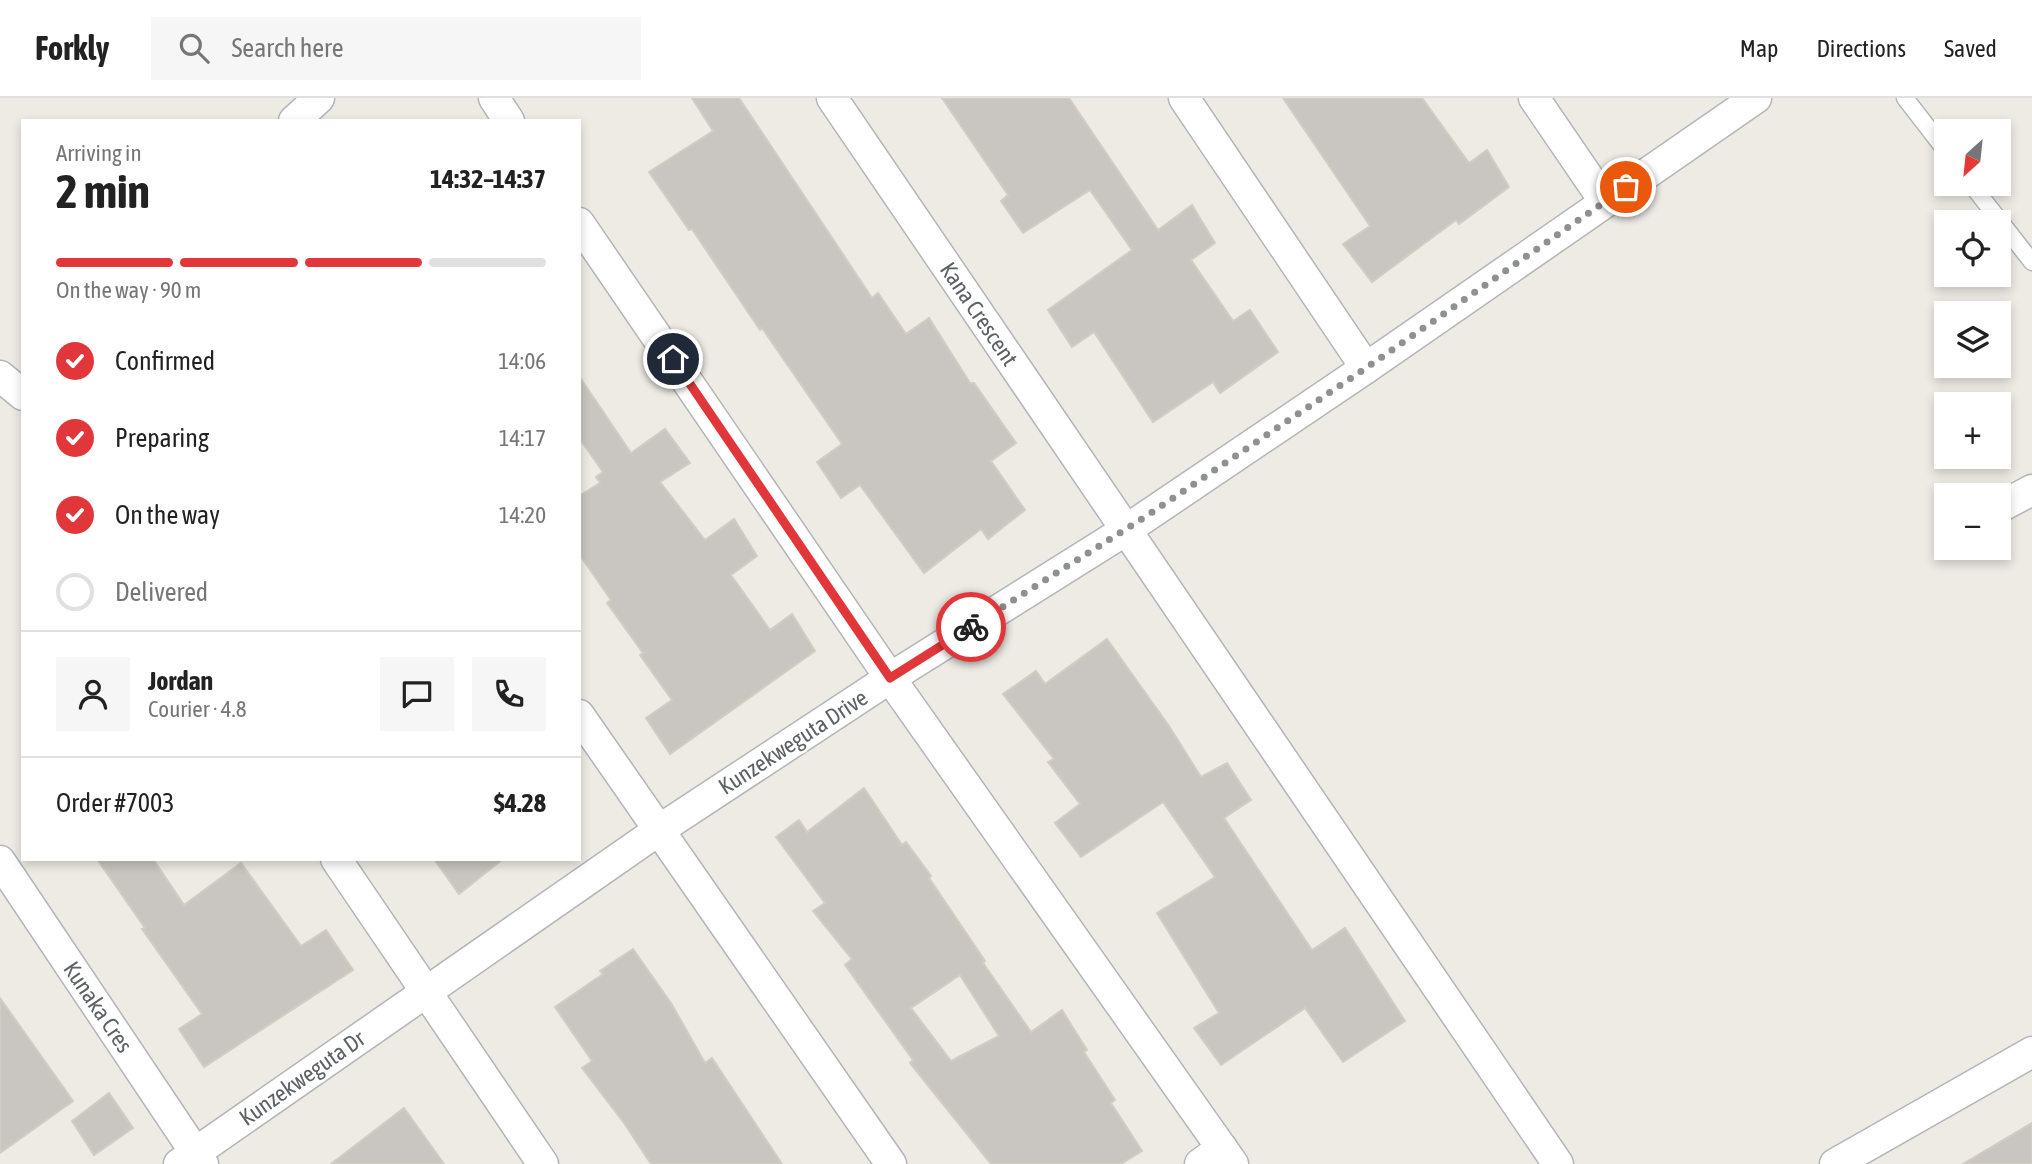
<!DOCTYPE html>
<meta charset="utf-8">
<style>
:root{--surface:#fff;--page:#f6f6f6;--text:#222;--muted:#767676;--line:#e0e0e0;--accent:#e2373a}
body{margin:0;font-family:"Asap Condensed",sans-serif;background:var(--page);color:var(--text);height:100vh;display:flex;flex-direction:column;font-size:26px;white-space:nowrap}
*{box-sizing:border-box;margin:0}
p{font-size:23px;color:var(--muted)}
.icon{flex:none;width:38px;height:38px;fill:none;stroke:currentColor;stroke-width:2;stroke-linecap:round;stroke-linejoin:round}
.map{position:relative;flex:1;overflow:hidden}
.drawer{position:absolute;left:21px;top:21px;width:560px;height:742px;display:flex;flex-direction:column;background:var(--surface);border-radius:0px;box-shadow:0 4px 10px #0003}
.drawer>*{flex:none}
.needle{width:46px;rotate:207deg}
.tools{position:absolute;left:1934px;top:21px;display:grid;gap:14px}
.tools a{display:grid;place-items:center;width:77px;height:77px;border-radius:0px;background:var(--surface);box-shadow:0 4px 10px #0003;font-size:35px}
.pin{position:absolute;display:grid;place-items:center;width:60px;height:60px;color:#fff;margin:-30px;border:4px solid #fff;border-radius:50%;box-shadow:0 2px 7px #0007}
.courier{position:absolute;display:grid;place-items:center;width:70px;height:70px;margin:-35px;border:5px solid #e2373a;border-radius:50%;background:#fff;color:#222;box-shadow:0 2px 9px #0007}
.overview em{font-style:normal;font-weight:700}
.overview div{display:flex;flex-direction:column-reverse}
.overview{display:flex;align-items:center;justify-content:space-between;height:119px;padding:0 35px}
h1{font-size:46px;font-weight:700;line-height:52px}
.bar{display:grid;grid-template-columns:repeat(4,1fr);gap:10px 7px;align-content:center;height:84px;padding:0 35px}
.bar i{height:9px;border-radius:5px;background:var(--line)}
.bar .current{background:var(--accent)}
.bar p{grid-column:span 4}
.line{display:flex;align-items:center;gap:18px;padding:0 35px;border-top:2px solid var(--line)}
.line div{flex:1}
.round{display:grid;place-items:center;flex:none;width:74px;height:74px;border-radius:0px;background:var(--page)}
ol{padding:0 35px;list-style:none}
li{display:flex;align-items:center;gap:21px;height:77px}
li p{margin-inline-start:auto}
li .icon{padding:7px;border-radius:50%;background:var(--accent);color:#fff;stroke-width:4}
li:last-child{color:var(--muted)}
li i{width:38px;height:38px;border:4px solid var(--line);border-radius:50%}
header{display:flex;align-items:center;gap:42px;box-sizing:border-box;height:98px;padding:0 35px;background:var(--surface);border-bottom:2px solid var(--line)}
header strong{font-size:33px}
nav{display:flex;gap:38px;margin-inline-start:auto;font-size:24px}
.search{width:490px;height:63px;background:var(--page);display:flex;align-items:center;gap:18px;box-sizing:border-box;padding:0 24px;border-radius:0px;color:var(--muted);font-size:26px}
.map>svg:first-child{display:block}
.building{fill:#c9c6c1;stroke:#d3ccc3;stroke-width:2;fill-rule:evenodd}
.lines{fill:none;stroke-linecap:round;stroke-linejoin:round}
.lane-casing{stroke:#b2b5b9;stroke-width:19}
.street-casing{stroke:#b2b5b9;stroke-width:33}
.lane{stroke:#fff;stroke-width:16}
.street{stroke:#fff;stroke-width:30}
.done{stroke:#8f9191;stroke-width:7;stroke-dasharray:0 12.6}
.route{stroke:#e2373a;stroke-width:9}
.labels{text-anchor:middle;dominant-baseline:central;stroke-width:5;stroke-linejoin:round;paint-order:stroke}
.street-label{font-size:23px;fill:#5c6164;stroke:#fff}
</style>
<header>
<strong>Forkly</strong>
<div class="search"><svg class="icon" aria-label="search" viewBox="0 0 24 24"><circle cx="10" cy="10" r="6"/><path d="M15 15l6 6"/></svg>Search here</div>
<nav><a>Map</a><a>Directions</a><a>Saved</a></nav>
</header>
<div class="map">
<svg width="2032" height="1066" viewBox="0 0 2032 1066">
<rect width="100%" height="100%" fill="#eeebe5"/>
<g class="building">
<path d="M692,0H739L872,200L878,195L906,236L929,220L970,285H974L1016,345L991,363L1025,412L988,441L981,431L924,475L860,387L841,400L817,364L842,346L762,230L760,232L692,131L689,132L649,74L713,33Z"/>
<path d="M942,0H1069L1158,132L1192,107L1215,145L1191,162L1233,223L1250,212L1278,254L1220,295L1213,284L1153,324L1094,234L1072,249L1048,212L1132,152L1090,92L1023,135L1001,103L1008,97Z"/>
<path d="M1283,0H1422L1469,65L1487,52L1509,89L1459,126L1456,122L1372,184L1343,146L1370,128Z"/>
<path d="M579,278L631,355L665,331L690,365L660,384L705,442L734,421L757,458L731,477L770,532L792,516L815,553L670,656L646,620L672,602L640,557L643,555L607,505L611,502L579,456V398L600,385L596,379L603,374L579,340Z"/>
<path d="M1107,541L1169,628L1201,679L1227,665L1251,702L1224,720L1312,852L1345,830L1405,923L1343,964L1305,910L1221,967L1194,930L1219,915L1157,815L1215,779L1163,704L1081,759L1055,725L1080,706L1048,664L1054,661L1003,596L1036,573L1045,586Z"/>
<path d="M864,690L902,747L906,744L931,778L929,780L985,863L983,865L1031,934L1062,912L1087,952L1084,954L1115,1002L1111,1005L1142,1053L1121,1066H991L910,965L913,962L845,867L852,861L813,813L825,805L776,739L799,722L807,734ZM960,877L999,938L951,963L911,910Z"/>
<path d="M97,761H153L184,807L241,765L301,848L326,832L353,872L204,969L179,931L202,916L142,831L145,830Z"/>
<path d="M434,761H503L459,796Z"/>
<path d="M633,851L671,905L705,965L712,960L782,1066H651L624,1025L582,970L592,963L555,909L603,876L600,873Z"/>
<path d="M0,900L73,1003L0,1055Z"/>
<path d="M109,995L133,1030L94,1057L72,1023Z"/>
<path d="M404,1010L444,1066H331Z"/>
<path d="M2032,1025V1066H1963Z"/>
</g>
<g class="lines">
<g class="lane-casing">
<g id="lane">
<path d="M1905,0L1946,53"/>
<path d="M1971,86L2032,164"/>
</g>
</g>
<g class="street-casing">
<g id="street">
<path d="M494,0L509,23"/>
<path d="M832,0L1558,1066"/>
<path d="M1184,0L1366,270"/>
<path d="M1534,0L1605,104"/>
<path d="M294,23L319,0"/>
<path d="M579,125L890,580L1233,1066"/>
<path d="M0,278L23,297"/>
<path d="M1998,410L2032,392"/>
<path d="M579,617L891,1066"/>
<path d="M336,761L543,1066"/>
<path d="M0,763L203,1066"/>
<path d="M179,1066L659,732L890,580L1126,432L1366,270L1756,0"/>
<path d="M1200,1066L1222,1050"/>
<path d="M1835,1066L2032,954"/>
</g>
</g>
<use href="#lane" class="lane"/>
<use href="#street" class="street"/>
</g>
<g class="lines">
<path class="done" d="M971,529L1148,417L1366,270L1626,89"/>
<path class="route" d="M673,261L890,580L971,529"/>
</g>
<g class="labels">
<g class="street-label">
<text transform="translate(979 216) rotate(56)">Kana Crescent</text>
<text transform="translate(793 644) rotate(-33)">Kunzekweguta Drive</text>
<text transform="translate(98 909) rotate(56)">Kunaka Cres</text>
<text transform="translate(302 980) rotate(-35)">Kunzekweguta Dr</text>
</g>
</g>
</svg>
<div class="tools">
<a><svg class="needle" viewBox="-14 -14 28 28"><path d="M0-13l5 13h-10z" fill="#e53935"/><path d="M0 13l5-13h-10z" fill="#767676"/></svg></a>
<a><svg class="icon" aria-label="locate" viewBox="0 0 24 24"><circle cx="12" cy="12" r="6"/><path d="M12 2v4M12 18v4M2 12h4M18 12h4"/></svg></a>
<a><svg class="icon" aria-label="layers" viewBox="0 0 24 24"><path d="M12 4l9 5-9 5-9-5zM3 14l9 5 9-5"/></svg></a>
<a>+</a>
<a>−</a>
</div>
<div class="pin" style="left:1626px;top:89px;background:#ea580c"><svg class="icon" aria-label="bag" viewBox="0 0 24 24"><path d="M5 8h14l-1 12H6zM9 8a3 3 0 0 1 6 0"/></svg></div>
<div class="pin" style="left:673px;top:261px;background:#1f2937"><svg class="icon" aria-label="home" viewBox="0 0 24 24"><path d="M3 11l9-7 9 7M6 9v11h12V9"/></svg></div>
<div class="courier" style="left:971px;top:529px"><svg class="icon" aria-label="bike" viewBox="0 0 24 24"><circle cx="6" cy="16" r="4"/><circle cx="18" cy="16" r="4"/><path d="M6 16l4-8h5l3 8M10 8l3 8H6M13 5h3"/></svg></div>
<section class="drawer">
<div class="overview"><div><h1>2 min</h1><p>Arriving in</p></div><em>14:32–14:37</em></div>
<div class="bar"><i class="current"></i><i class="current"></i><i class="current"></i><i></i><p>On the way · 90 m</p></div>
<ol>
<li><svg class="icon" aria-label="check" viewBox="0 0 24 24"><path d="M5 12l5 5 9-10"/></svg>Confirmed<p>14:06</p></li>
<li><svg class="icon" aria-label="check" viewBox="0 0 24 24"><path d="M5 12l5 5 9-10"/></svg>Preparing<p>14:17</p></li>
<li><svg class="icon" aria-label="check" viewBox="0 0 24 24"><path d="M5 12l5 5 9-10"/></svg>On the way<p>14:20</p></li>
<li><i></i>Delivered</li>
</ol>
<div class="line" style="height:126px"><a class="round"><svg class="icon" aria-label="person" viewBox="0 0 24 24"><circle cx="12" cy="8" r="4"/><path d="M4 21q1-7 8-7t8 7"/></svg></a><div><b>Jordan</b><p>Courier · 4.8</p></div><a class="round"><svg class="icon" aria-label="chat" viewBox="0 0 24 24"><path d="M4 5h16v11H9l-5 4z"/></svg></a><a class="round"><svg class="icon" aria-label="phone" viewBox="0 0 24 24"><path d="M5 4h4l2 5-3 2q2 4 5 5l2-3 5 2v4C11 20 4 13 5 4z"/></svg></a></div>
<div class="line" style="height:91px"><div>Order #7003</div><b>$4.28</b></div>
</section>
</div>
